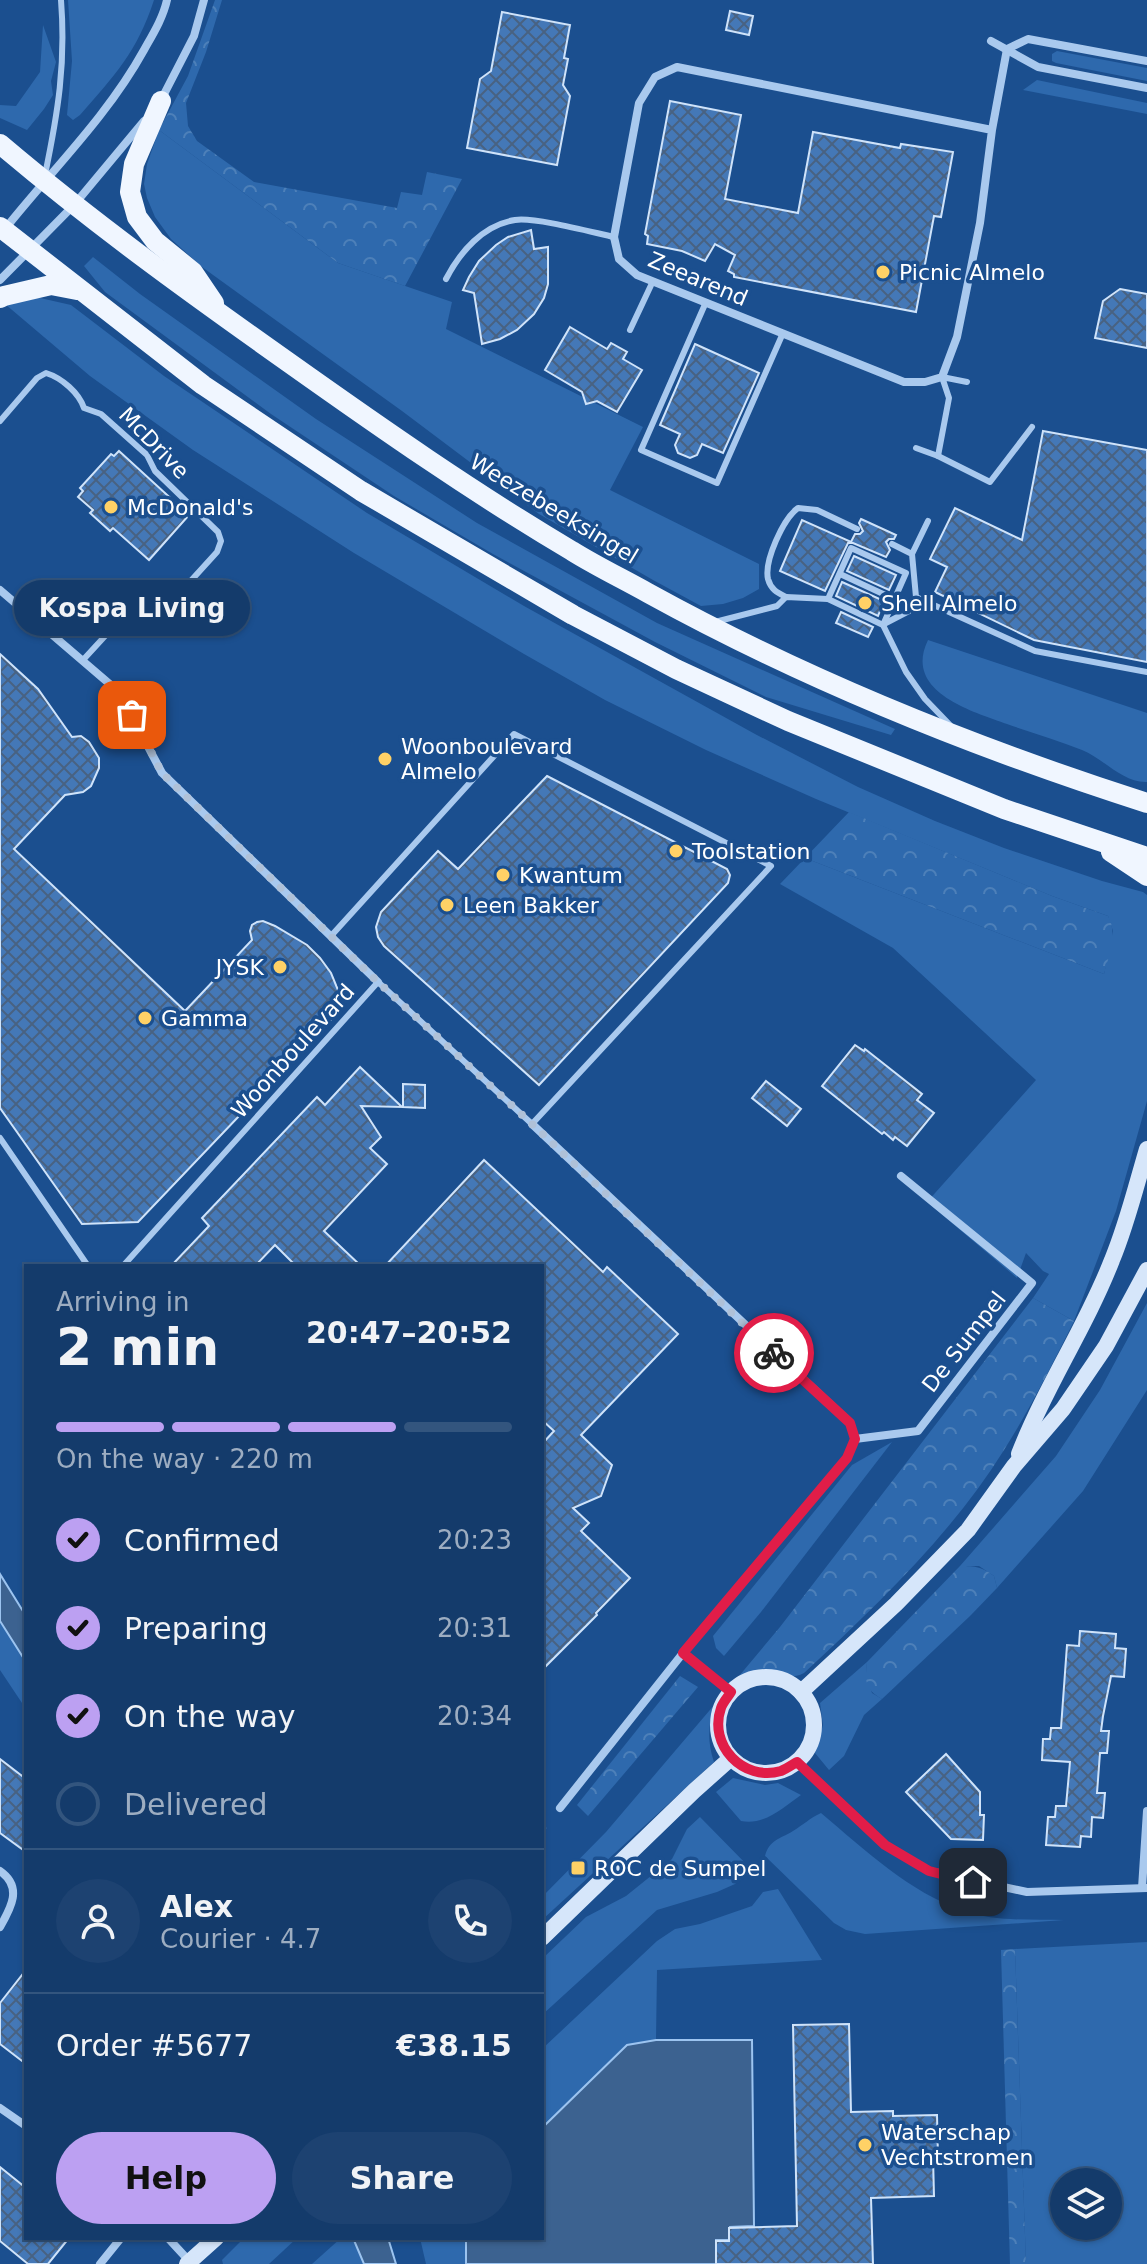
<!DOCTYPE html>
<meta charset="utf-8">
<style>
:root{--surface:#143b6b;--page:#1d4271;--text:#f1f3f6;--muted:#9dadc1;--line:#33557e;--accent:#bca0f2}
body{margin:0;font-family:"DejaVu Sans",sans-serif;background:var(--page);color:var(--text);height:100vh;display:flex;flex-direction:column;font-size:30px;white-space:nowrap}
*{box-sizing:border-box;margin:0}
p{font-size:26px;color:var(--muted)}
.icon{flex:none;width:44px;height:44px;fill:none;stroke:currentColor;stroke-width:2;stroke-linecap:round;stroke-linejoin:round}
.map{position:relative;flex:1;overflow:hidden}
.panel{position:absolute;left:24px;top:1264px;width:520px;height:976px;display:flex;flex-direction:column;background:var(--surface);border-radius:0px;box-shadow:0 2px 6px #0004,0 0 0 2px var(--line)}
.panel>*{flex:none}
.buttons{position:absolute;left:1050px;top:2168px;display:grid;gap:16px}
.buttons a{display:grid;place-items:center;width:72px;height:72px;border-radius:50%;background:var(--surface);box-shadow:0 2px 6px #0004,0 0 0 2px var(--line);font-size:40px}
.pin{position:absolute;display:grid;place-items:center;width:68px;height:68px;color:#fff;margin:-34px;border-radius:16px;box-shadow:0 4px 12px #0006}
.courier{position:absolute;display:grid;place-items:center;width:80px;height:80px;margin:-40px;border:6px solid #e11d48;border-radius:50%;background:#fff;color:#222;box-shadow:0 2px 10px #0007}
.bubble{position:absolute;height:56px;border-radius:28px;background:var(--surface);box-shadow:0 2px 6px #0004,0 0 0 2px var(--line);font-size:26px;font-weight:800;line-height:56px;text-align:center}
.headline em{font-style:normal;font-weight:800}
.headline div{display:flex;flex-direction:column-reverse}
.headline{display:flex;align-items:center;justify-content:space-between;height:136px;padding:0 32px}
h1{font-size:52px;font-weight:800;line-height:60px}
.bar{display:grid;grid-template-columns:repeat(4,1fr);gap:12px 8px;align-content:center;height:96px;padding:0 32px}
.bar i{height:10px;border-radius:6px;background:var(--line)}
.bar .current{background:var(--accent)}
.bar p{grid-column:span 4}
.line{display:flex;align-items:center;gap:20px;padding:0 32px;border-top:2px solid var(--line)}
.line div{flex:1}
.round{display:grid;place-items:center;flex:none;width:84px;height:84px;border-radius:42px;background:var(--page)}
ol{padding:0 32px;list-style:none}
li{display:flex;align-items:center;gap:24px;height:88px}
li p{margin-inline-start:auto}
li .icon{padding:8px;border-radius:50%;background:var(--accent);color:#111;stroke-width:4}
li:last-child{color:var(--muted)}
li i{width:44px;height:44px;border:4px solid var(--line);border-radius:50%}
.action{display:flex;gap:16px;margin-top:auto;padding:16px 32px}
.action a{flex:1;height:92px;border-radius:48px;background:var(--accent);color:#111;font-size:32px;font-weight:800;line-height:92px;text-align:center}
.action a+a{background:var(--page);color:var(--text)}
.map>svg:first-child{display:block}
.grass{fill:#2e69ad;fill-rule:evenodd}
.forest{fill:url(#forest-crowns)}
.water{fill:#3c6290;stroke:#9cc4f0;stroke-width:2}
.building{fill:url(#building-cross-hatch);stroke:#cfe3fa;stroke-width:2}
.lines{fill:none;stroke-linecap:round;stroke-linejoin:round}
.lane{stroke:#a9c9ee;stroke-width:6}
.street{stroke:#a9c9ee;stroke-width:8}
.secondary{stroke:#d6e6fa;stroke-width:16}
.primary{stroke:#f0f6ff;stroke-width:20}
.done{stroke:#afc1d8;stroke-width:8;stroke-dasharray:0 14.4}
.route{stroke:#e11d48;stroke-width:10}
.poi-dot{fill:#ffd166;stroke:#1b4f8f;stroke-width:3}
.labels{text-anchor:middle;dominant-baseline:central;stroke-width:7;stroke-linejoin:round;paint-order:stroke}
.poi-label{font-size:22px;fill:#fff;stroke:#1b4f8f;text-anchor:start}
.street-label{font-size:22px;fill:#fff;stroke:#1b4f8f}
</style>
<div class="map">
<svg width="1147" height="2264" viewBox="0 0 1147 2264">
<defs>
<pattern id="forest-crowns" width="20" height="18" patternUnits="userSpaceOnUse" patternTransform="scale(2)"><rect width="20" height="18" fill="#2e69ad"/><path d="M2 6a3 3 0 1 1 6 0M12 15a3 3 0 1 1 6 0" fill="none" stroke="#4d80b9"/></pattern>
<pattern id="building-cross-hatch" width="8" height="8" patternUnits="userSpaceOnUse" patternTransform="scale(2)"><rect width="8" height="8" fill="#4478b7"/><path d="M0 0l8 8M0 8l8-8" fill="none" stroke="#486282"/></pattern>
</defs>
<rect width="100%" height="100%" fill="#1b4f8f"/>
<g class="grass">
<path d="M68,0H154C137,52 115,75 80,115L73,120L67,115L72,61Z"/>
<path d="M43,25L56,62L51,81L53,95L44,109L27,130L0,118V105L16,106L40,72Z"/>
<path d="M1057,51L1147,68V81L1056,63L1052,61V54Z"/>
<path d="M1037,80L1147,103V114L1023,90Z"/>
<path d="M159,130L338,263L452,302L446,329L643,427L610,490L759,564V589L743,598L723,604L701,606L653,580L539,514L402,411L202,267L171,239L155,217L147,198L144,184L147,164Z"/>
<path d="M93,257L140,294L316,419L477,523L657,623L895,729L891,735L766,697L655,642L493,554L394,496L271,414L105,292L84,266Z"/>
<path d="M27,295L71,305L164,376L367,513L524,606L755,734L858,787L935,821L1004,848L1102,881L1143,892L1147,895V1101L1116,1211L1074,1321L1033,1298L1049,1274L1043,1271L1026,1253L1017,1278L927,1202L1036,1080L893,948L780,884L805,858L1104,974L1113,931L1108,916L1052,896L816,799L706,750L605,700L524,654L354,553L193,450L90,376L5,304Z"/>
<path d="M928,640L1147,713V782C1123,783 1104,759 1082,750C1058,740 1032,733 1007,724C970,711 903,691 928,640Z"/>
<path d="M1147,1303V1390L1083,1491L997,1588L994,1576L979,1566H960L1056,1456L1100,1390Z"/>
<path d="M892,1442L761,1612L724,1656L716,1648L713,1636L852,1465Z"/>
<path d="M0,1621L26,1662V1709L0,1670Z"/>
<path d="M867,1662L866,1675L872,1693L882,1699L864,1715L844,1756L829,1770L815,1753L823,1725L820,1703Z"/>
<path d="M715,1704C708,1724 707,1741 714,1762L542,1920V1897L606,1832Z"/>
<path d="M733,1778L765,1785L778,1783L801,1795C784,1807 764,1826 741,1821L716,1792Z"/>
<path d="M821,1813C865,1850 909,1892 964,1911C995,1922 1032,1919 1064,1920L865,1934L846,1930L834,1923L765,1856C769,1840 780,1839 793,1831C803,1825 810,1818 821,1813Z"/>
<path d="M700,1817L752,1870L735,1884L717,1892L657,1910L542,2015V1959L586,1917L626,1896L672,1859L687,1829Z"/>
<path d="M778,1889L822,1960L657,1970L656,2040L627,2045L542,2128V2049L657,1941L675,1929L700,1924L752,1906L763,1892Z"/>
<path d="M1147,1942V2264H1026L1015,1949ZM1064,2182H1108V2226H1064Z"/>
<path d="M244,2238H297L269,2264H223L222,2260Z"/>
<path d="M341,2238H353L364,2264H312Z"/>
<path d="M420,2238H466V2264H426Z"/>
</g>
<g class="forest">
<path d="M215,0H222L206,52L186,103L188,126L197,141L254,182L397,208L401,192L422,195L427,172L462,179L405,286L338,263L159,130L188,76Z"/>
<path d="M849,812L1052,896L1108,916C1118,933 1109,956 1104,974L805,858Z"/>
<path d="M1033,1298L1074,1321C1052,1365 1030,1409 1004,1450C951,1535 876,1606 804,1673C781,1685 763,1661 734,1682L780,1627Z"/>
<path d="M960,1566C976,1566 982,1567 994,1576L997,1588L970,1616L882,1699C864,1689 865,1680 867,1662Z"/>
<path d="M680,1676L698,1687L588,1816L577,1805Z"/>
<path d="M1015,1949L1026,2264H1010L1001,1950Z"/>
</g>
<g class="water">
<path d="M0,1574L26,1616V1662L0,1621Z"/>
<path d="M656,2040H752L754,2226L730,2227L729,2240H716V2264H466V2238H542V2128L627,2045Z"/>
<path d="M353,2238H388L396,2264H364Z"/>
</g>
<g class="building">
<path d="M730,11L753,16L749,35L726,30Z"/>
<path d="M502,12L570,25L564,58L568,59L563,85L570,96L557,165L467,148L480,79L491,71Z"/>
<path d="M670,101L741,115L725,199L798,213L813,132L900,148L901,144L953,152L941,217L934,216L916,312L734,277V274L728,271L735,255L715,244L705,261L682,251L647,244L648,236L645,234Z"/>
<path d="M531,230L534,249L548,247V284L544,298L534,314L517,330L500,339L482,344L474,293L463,290L469,277L479,261L496,245L508,237Z"/>
<path d="M1120,289L1147,294V348L1095,338L1103,301Z"/>
<path d="M570,327L607,349L611,343L627,352L623,359L642,370L617,412L597,401L586,404L582,392L545,370Z"/>
<path d="M695,344L759,373L723,453L702,444L697,455L690,458L678,453L675,445L680,434L660,425Z"/>
<path d="M1043,431L1147,450V662L1034,640L935,592L947,567L930,559L955,508L1022,540Z"/>
<path d="M119,451L189,515L149,560L113,528L110,531L90,513L93,510L78,497L83,491L80,488L111,454L114,456Z"/>
<path d="M861,519L896,535L894,539H889L886,542L890,550L886,557L853,543H848L825,591L780,571L802,520L851,542L855,534H860L863,531L859,523Z"/>
<path d="M854,556L896,575L889,590L847,571Z"/>
<path d="M842,582L884,601L878,616L836,596Z"/>
<path d="M841,612L873,627L868,637L836,623Z"/>
<path d="M0,654L38,689L72,737L81,736L89,742L99,758V768L91,786L83,792L65,795L14,849L185,1011L252,940L250,931L252,925L257,922L263,921L275,926L307,945L320,958L331,973L338,990L342,1008L138,1222L82,1224L0,1108Z"/>
<path d="M547,776L727,869L730,875L728,883L539,1085L384,946L378,937L376,927L381,912L438,851L458,869Z"/>
<path d="M855,1045L864,1051L865,1049L922,1094L917,1100L934,1113L907,1146L895,1137L893,1140L884,1132L882,1134L822,1086Z"/>
<path d="M360,1067L402,1107L361,1106L381,1137L370,1148L387,1164L324,1231L361,1266H296L275,1245L255,1266H171L209,1226L202,1218L317,1097L325,1105Z"/>
<path d="M766,1081L801,1109L787,1126L752,1098Z"/>
<path d="M403,1084L425,1085V1108L403,1107Z"/>
<path d="M484,1160L603,1272L607,1267L678,1334L581,1435L612,1465L601,1496L573,1508L589,1523L581,1531L630,1578L596,1613L597,1615L542,1670V1444L554,1431L542,1420V1266H385Z"/>
<path d="M1080,1631L1116,1634L1115,1648L1126,1649L1124,1677L1111,1676L1103,1716L1101,1731H1109L1107,1753H1100L1097,1793H1105L1103,1818L1092,1817L1091,1837L1081,1836L1080,1847L1046,1845L1048,1817H1055L1056,1806H1066L1070,1762L1042,1760L1043,1739H1050L1051,1728H1061L1067,1645L1079,1646Z"/>
<path d="M946,1754L980,1792V1815H984L983,1840L951,1839L906,1792Z"/>
<path d="M0,1759L26,1779V1852L0,1833Z"/>
<path d="M26,1970V2064L0,2044V2003Z"/>
<path d="M849,2024L851,2112L893,2111V2116L937,2115L938,2157H933L934,2196L871,2198L873,2264H716V2241H729V2228L797,2226L793,2025Z"/>
<path d="M0,2167L26,2188V2238H69L48,2264H28L0,2241Z"/>
</g>
<g class="lines">
<g class="lane">
<path d="M45,175C58,112 66,64 61,0"/>
<path d="M446,279C460,252 483,225 515,220C535,217 591,232 614,237"/>
<path d="M706,302L641,450L717,483L783,333"/>
<path d="M630,330L653,281"/>
<path d="M0,421L37,378L46,373C62,378 79,393 84,408L101,414L147,455L155,471L218,532L221,541L217,552L147,629C134,634 128,630 117,623L83,660"/>
<path d="M916,448L938,456L990,482L1032,427"/>
<path d="M938,456L949,398L942,377L967,382"/>
<path d="M912,554L928,521"/>
<path d="M840,574L894,599"/>
<path d="M786,597C778,593 771,590 768,579C764,561 783,519 798,508L817,510L857,529"/>
<path d="M916,597L1035,651L1147,672"/>
<path d="M828,599L851,548L906,573L883,625"/>
<path d="M715,622L777,606L786,597L828,599L883,625L906,672L925,699L950,725"/>
<path d="M884,624L909,611L916,597L912,554L892,544"/>
<path d="M0,1138L88,1266"/>
<path d="M123,1266L378,982L532,1124L771,866L514,734L331,936"/>
<path d="M542,1829L543,1828"/>
</g>
<g class="street">
<path d="M991,41L1038,67L1147,88"/>
<path d="M1007,49L1028,39L1147,61"/>
<path d="M160,102L194,36L204,0"/>
<path d="M992,130L677,67L655,77L639,103L614,237L619,259L637,275L904,382H925L942,377L957,337L980,223L992,130L1007,49"/>
<path d="M5,229C52,170 107,117 144,50C153,34 163,18 167,0"/>
<path d="M0,280L74,205L144,121"/>
<path d="M0,590L119,692L162,773L378,982"/>
<path d="M532,1124L850,1423L855,1439L847,1458L683,1653L560,1808"/>
<path d="M855,1439L918,1431L1032,1283L901,1176"/>
<path d="M683,1653L731,1692"/>
<path d="M797,1762L885,1845L929,1871L1027,1892L1147,1888"/>
<path d="M0,1871C23,1887 11,1908 0,1927"/>
<path d="M1142,1888L1147,1811"/>
<path d="M0,2108L26,2126"/>
<path d="M168,2238L191,2263"/>
<path d="M100,2264L121,2238"/>
</g>
<g class="secondary">
<path d="M1019,1454C1045,1387 1086,1327 1112,1260C1127,1224 1136,1186 1147,1149"/>
<circle cx="766" cy="1725" r="48"/>
<path d="M801,1692L896,1604L968,1530L1014,1466L1063,1409L1106,1346L1147,1270"/>
<path d="M542,1938L694,1791L731,1758"/>
<path d="M187,2264L216,2238"/>
</g>
<g class="primary">
<path d="M161,101L134,164L130,192L137,217L155,241L193,272L214,303"/>
<path d="M0,144C92,222 189,292 288,362C381,428 474,493 572,551C596,566 623,579 648,593C806,680 975,748 1147,803"/>
<path d="M0,227L203,385L361,491L573,615L676,669L788,721L1004,809L1147,857"/>
<path d="M0,298L4,296L51,285L77,290"/>
<path d="M1111,852L1147,876"/>
</g>
</g>
<g class="lines">
<path class="done" d="M132,715L162,773L378,982L532,1124L774,1353"/>
<path class="route" d="M774,1353L850,1423L855,1439L847,1458L683,1653L731,1692C728,1697 723,1702 721,1708C708,1745 743,1782 781,1771C786,1769 792,1765 797,1762L885,1845L929,1871L973,1882"/>
</g>
<g class="poi-dot">
<circle cx="883" cy="272" r="8"/>
<circle cx="111" cy="507" r="8"/>
<circle cx="865" cy="603" r="8"/>
<circle cx="385" cy="759" r="8"/>
<circle cx="676" cy="851" r="8"/>
<circle cx="503" cy="875" r="8"/>
<circle cx="447" cy="905" r="8"/>
<circle cx="280" cy="967" r="8"/>
<circle cx="145" cy="1018" r="8"/>
<rect x="570" y="1860" width="16" height="16" rx="4"/>
<circle cx="865" cy="2145" r="8"/>
</g>
<g class="labels">
<g class="poi-label">
<text x="899" y="272">Picnic Almelo</text>
<text x="127" y="507">McDonald's</text>
<text x="881" y="603">Shell Almelo</text>
<text x="401" y="746">Woonboulevard<tspan x="401" dy="25">Almelo</tspan></text>
<text x="692" y="851">Toolstation</text>
<text x="519" y="875">Kwantum</text>
<text x="463" y="905">Leen Bakker</text>
<text x="264" y="967" text-anchor="end">JYSK</text>
<text x="161" y="1018">Gamma</text>
<text x="594" y="1868">ROC de Sumpel</text>
<text x="881" y="2132">Waterschap<tspan x="881" dy="25">Vechtstromen</tspan></text>
</g>
<g class="street-label">
<text transform="translate(698 279) rotate(23)">Zeearend</text>
<text transform="translate(154 443) rotate(46)">McDrive</text>
<text transform="translate(554 509) rotate(31)">Weezebeeksingel</text>
<text transform="translate(293 1051) rotate(-48)">Woonboulevard</text>
<text transform="translate(964 1342) rotate(-52)">De Sumpel</text>
</g>
</g>
</svg>
<div class="buttons">
<a><svg class="icon" aria-label="layers" viewBox="0 0 24 24"><path d="M12 4l9 5-9 5-9-5zM3 14l9 5 9-5"/></svg></a>
</div>
<div class="pin" style="left:132px;top:715px;background:#ea580c"><svg class="icon" aria-label="bag" viewBox="0 0 24 24"><path d="M5 8h14l-1 12H6zM9 8a3 3 0 0 1 6 0"/></svg></div>
<div class="pin" style="left:973px;top:1882px;background:#1f2937"><svg class="icon" aria-label="home" viewBox="0 0 24 24"><path d="M3 11l9-7 9 7M6 9v11h12V9"/></svg></div>
<div class="courier" style="left:774px;top:1353px"><svg class="icon" aria-label="bike" viewBox="0 0 24 24"><circle cx="6" cy="16" r="4"/><circle cx="18" cy="16" r="4"/><path d="M6 16l4-8h5l3 8M10 8l3 8H6M13 5h3"/></svg></div>
<div class="bubble" style="left:14px;top:580px;width:236px">Kospa Living</div>
<section class="panel">
<div class="headline"><div><h1>2 min</h1><p>Arriving in</p></div><em>20:47–20:52</em></div>
<div class="bar"><i class="current"></i><i class="current"></i><i class="current"></i><i></i><p>On the way · 220 m</p></div>
<ol>
<li><svg class="icon" aria-label="check" viewBox="0 0 24 24"><path d="M5 12l5 5 9-10"/></svg>Confirmed<p>20:23</p></li>
<li><svg class="icon" aria-label="check" viewBox="0 0 24 24"><path d="M5 12l5 5 9-10"/></svg>Preparing<p>20:31</p></li>
<li><svg class="icon" aria-label="check" viewBox="0 0 24 24"><path d="M5 12l5 5 9-10"/></svg>On the way<p>20:34</p></li>
<li><i></i>Delivered</li>
</ol>
<div class="line" style="height:144px"><a class="round"><svg class="icon" aria-label="person" viewBox="0 0 24 24"><circle cx="12" cy="8" r="4"/><path d="M4 21q1-7 8-7t8 7"/></svg></a><div><b>Alex</b><p>Courier · 4.7</p></div><a class="round"><svg class="icon" aria-label="phone" viewBox="0 0 24 24"><path d="M5 4h4l2 5-3 2q2 4 5 5l2-3 5 2v4C11 20 4 13 5 4z"/></svg></a></div>
<div class="line" style="height:104px"><div>Order #5677</div><b>€38.15</b></div>
<div class="action"><a>Help</a><a>Share</a></div>
</section>
</div>
